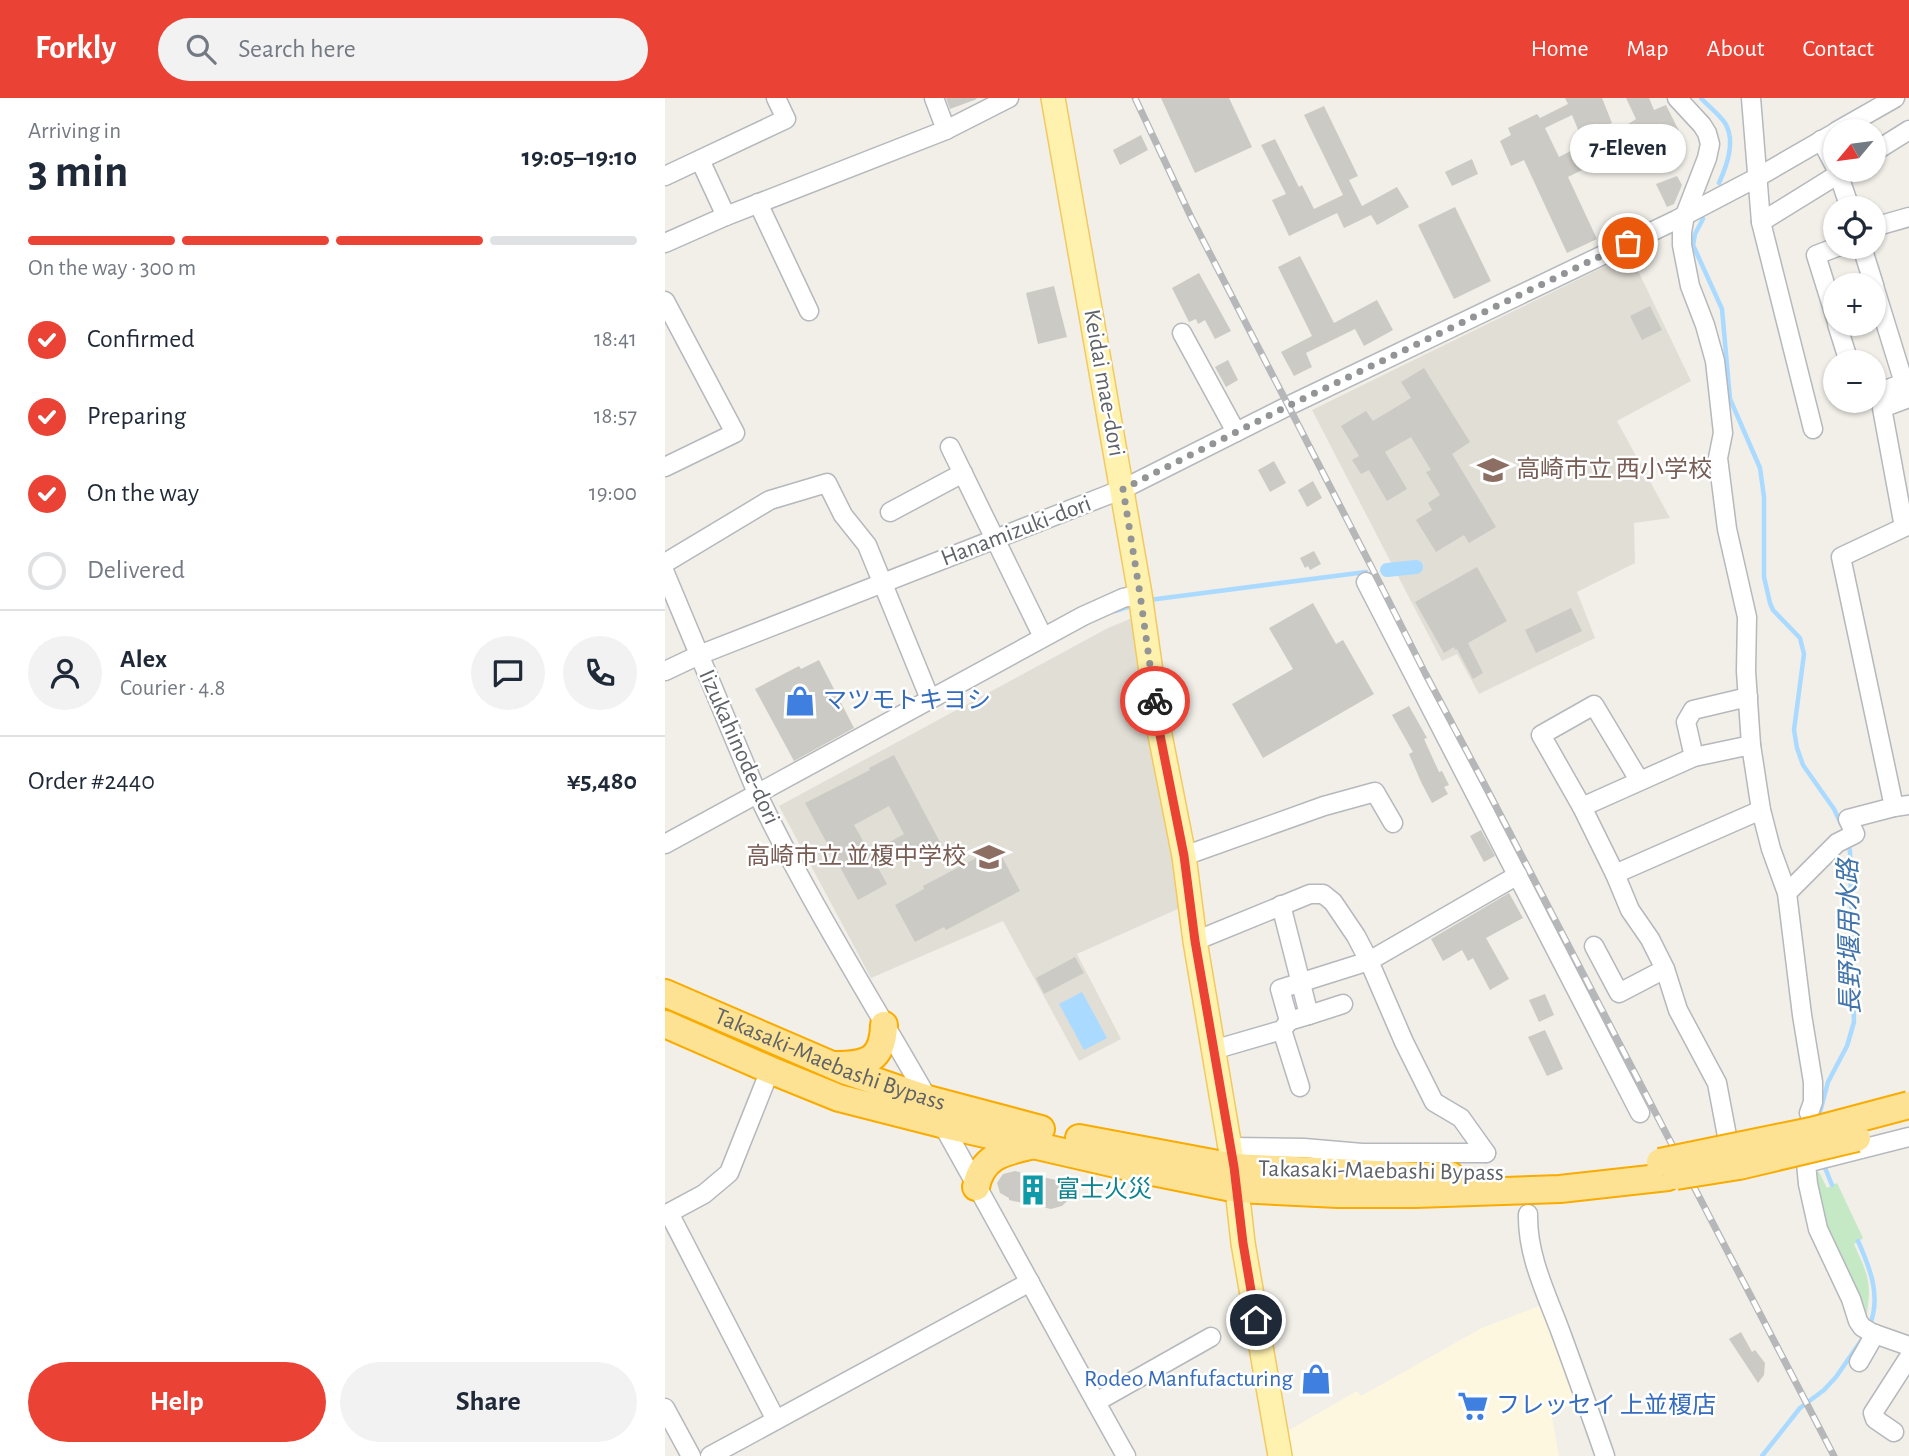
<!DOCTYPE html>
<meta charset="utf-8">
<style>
:root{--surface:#fff;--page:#f2f2f3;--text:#1f2937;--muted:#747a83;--line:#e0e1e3;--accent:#ea4335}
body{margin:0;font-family:"Alegreya Sans","Noto Sans JP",sans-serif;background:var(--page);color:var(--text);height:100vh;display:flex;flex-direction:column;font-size:26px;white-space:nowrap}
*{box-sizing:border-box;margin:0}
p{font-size:23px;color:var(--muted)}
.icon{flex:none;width:38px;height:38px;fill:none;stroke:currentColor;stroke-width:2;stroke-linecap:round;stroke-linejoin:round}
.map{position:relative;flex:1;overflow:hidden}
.details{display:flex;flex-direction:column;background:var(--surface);width:665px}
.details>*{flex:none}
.needle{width:46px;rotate:241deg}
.buttons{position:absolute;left:1158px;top:21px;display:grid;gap:14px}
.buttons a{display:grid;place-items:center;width:63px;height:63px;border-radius:50%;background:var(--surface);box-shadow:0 2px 5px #0004;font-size:35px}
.pin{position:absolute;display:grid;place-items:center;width:60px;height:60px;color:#fff;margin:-30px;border:4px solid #fff;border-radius:50%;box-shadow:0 2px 7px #0007}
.courier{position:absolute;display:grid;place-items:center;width:70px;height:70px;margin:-35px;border:5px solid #ea4335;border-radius:50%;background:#fff;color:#222;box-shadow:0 2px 9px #0007}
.bubble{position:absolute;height:49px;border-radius:24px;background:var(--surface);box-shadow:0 2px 5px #0004;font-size:23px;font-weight:700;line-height:49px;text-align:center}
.summary em{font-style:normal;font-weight:700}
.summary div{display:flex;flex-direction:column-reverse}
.summary{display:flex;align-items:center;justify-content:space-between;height:119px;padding:0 28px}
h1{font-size:46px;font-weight:700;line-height:52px}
.bar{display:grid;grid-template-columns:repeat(4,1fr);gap:10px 7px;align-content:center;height:84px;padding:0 28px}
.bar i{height:9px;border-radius:5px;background:var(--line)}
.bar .selected{background:var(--accent)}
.bar p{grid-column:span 4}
.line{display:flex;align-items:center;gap:18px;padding:0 28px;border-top:2px solid var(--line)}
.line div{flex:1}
.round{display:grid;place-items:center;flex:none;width:74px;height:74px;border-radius:37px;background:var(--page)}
ol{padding:0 28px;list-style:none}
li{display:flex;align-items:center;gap:21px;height:77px}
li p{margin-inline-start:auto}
li .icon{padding:7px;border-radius:50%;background:var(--accent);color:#fff;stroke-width:4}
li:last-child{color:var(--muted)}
li i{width:38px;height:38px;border:4px solid var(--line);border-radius:50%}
.cta{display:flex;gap:14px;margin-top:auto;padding:14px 28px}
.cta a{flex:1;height:80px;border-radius:42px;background:var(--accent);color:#fff;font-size:28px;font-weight:700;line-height:80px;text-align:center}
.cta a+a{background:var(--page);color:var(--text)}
header{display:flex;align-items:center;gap:42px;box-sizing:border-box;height:98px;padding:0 35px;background:var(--accent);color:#fff}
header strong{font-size:33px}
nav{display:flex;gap:38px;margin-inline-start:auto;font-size:24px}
.search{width:490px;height:63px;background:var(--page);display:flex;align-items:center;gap:18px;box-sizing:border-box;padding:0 24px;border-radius:38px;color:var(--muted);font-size:26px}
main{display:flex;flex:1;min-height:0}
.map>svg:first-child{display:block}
.commercial{fill:#fef7e0}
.education{fill:#e1ded6}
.green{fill:#c5e8c5}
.water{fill:#aadaff}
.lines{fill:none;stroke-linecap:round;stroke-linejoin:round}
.stream{stroke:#aadaff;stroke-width:4.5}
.canal{stroke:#aadaff;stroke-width:14}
.building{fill:#cccac5;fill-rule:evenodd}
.minor-casing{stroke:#b5b8bc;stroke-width:21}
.major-casing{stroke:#f2c960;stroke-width:26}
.highway-casing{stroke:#f9ab00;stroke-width:30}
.minor{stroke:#fff;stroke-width:18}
.major{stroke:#fff2af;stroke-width:23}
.highway{stroke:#fde293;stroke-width:26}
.rail-casing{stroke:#b6b7b8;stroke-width:7}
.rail{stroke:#fff;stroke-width:4.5;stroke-dasharray:13;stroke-linecap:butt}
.highway-bridge-casing{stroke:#f9ab00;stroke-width:30;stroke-linecap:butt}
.highway-bridge{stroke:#fde293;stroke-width:26}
.done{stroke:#929495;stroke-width:7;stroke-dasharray:0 12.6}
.route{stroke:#ea4335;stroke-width:9}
.labels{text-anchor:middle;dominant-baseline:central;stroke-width:5;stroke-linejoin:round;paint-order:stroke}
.street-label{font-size:24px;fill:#5f6368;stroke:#fff}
.education-label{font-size:24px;fill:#785e54;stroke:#fff;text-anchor:start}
.shop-label{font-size:24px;fill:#366cbe;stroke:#fff;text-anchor:start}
.culture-label{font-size:24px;fill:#0d838f;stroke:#fff;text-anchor:start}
.water-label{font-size:26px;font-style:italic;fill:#4174aa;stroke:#fff}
</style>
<header>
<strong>Forkly</strong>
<div class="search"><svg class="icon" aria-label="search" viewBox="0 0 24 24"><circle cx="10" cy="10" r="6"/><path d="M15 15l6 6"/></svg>Search here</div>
<nav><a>Home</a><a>Map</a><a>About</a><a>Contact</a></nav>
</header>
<main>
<section class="details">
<div class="summary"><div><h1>3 min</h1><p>Arriving in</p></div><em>19:05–19:10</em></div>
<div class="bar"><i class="selected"></i><i class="selected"></i><i class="selected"></i><i></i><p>On the way · 300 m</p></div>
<ol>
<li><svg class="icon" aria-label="check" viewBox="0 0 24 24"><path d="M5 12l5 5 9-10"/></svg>Confirmed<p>18:41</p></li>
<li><svg class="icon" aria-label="check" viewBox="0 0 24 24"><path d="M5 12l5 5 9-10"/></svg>Preparing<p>18:57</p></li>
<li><svg class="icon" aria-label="check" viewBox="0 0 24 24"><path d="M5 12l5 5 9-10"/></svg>On the way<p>19:00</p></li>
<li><i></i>Delivered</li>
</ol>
<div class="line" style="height:126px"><a class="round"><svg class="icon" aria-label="person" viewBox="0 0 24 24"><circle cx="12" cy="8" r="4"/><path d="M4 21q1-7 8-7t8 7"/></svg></a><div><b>Alex</b><p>Courier · 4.8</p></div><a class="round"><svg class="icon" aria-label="chat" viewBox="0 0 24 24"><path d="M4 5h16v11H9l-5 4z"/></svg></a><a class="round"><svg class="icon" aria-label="phone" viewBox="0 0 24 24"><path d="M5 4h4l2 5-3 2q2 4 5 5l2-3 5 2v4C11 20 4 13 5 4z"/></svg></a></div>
<div class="line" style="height:91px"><div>Order #2440</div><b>¥5,480</b></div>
<div class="cta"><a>Help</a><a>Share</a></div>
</section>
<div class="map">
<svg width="1244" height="1358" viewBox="0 0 1244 1358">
<rect width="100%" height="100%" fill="#f1efe8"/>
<path class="commercial" d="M879,1206L916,1304L886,1314L894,1358H625L621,1334L692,1293L696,1298L817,1230Z"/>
<g class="education">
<path d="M965,156L1026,283L952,323L1005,420L969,425L970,465L912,494L930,540L814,596L792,556L777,563L647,312Z"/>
<path d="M467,520L515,810L412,856L456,941L414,963L338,823L206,880L114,708L443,530Z"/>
</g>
<path class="green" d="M1150,1074H1154L1162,1090L1172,1085L1198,1140L1189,1146C1204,1180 1207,1184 1201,1222L1160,1137L1145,1078Z"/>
<path class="water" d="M417,894L442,940L419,952L394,906Z"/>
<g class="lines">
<g class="stream">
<path d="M1036,0C1043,8 1054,16 1060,25C1071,43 1062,67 1054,85"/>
<path d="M1038,121L1030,136L1028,147L1057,211L1065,301L1095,370L1099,399V479L1105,505L1108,512L1135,540L1139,556L1129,632L1132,650L1138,667L1169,711L1176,726"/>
<path d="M484,502L701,474"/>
<path d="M450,513L469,507"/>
<path d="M1153,1022L1163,984L1182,948L1189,924L1185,754L1183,744"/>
<path d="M1158,1065L1167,1087"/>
<path d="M1193,1143C1205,1170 1217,1199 1204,1229"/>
<path d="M1097,1358L1135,1310L1159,1292L1171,1279L1200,1237"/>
</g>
<path class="canal" d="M722,472L751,469"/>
</g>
<g class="building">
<path d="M281,0H311L312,1L285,11Z"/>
<path d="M496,0H564L587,49L530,75Z"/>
<path d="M900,0H937L947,25L938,28L951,55L903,79L932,141L902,155L859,62L846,68L835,43L846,37L843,30L872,16L875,20L903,6ZM907,17L919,46L894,59L880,30Z"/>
<path d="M961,0H984L989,12L1001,7L1014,33L976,51L963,26L971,21Z"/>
<path d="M659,8L693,78L684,82L697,108L732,89L744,109L712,127L706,117L679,130L672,115L624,138L607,102L621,96L596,47L610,41L634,89L637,87L649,111L678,97L639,17Z"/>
<path d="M476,37L483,52L455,67L448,52Z"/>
<path d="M807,61L813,76L787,88L780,74Z"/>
<path d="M1012,78L1017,87L1009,106L1002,109L991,86Z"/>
<path d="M790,109L826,183L789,201L753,127Z"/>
<path d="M635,158L669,225L712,202L728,232L699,248L690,231L641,255L647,269L629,278L616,254L647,238L613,169Z"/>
<path d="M534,175L566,233L550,241L540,222L533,226L531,221L524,224L507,190Z"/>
<path d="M389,188L402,239L373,246L361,195Z"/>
<path d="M985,208L997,232L977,242L965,218Z"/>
<path d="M563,262L573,282L561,289L550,269Z"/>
<path d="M759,270L805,344L787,356L831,429L804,445L799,437L771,454L751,422L767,412L763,405L775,397L761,374L766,372L746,339L720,354L742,391L722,403L704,372L696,376L687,362L694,358L676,328L701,313L708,323L746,300L736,284Z"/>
<path d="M609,363L621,385L605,394L593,372Z"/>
<path d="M648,383L657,400L642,409L633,392Z"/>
<path d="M649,453L656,466L645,472L643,468L640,470L635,460Z"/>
<path d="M812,469L842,523L803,545L818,575L808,581L792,551L790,552L789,549L779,555L750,504Z"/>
<path d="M648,505L671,546L678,542L709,596L598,660L567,606L628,571L604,530Z"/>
<path d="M906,510L917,533L871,555L860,532Z"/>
<path d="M154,562L189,630L129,663L90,591L134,568L136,571Z"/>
<path d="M744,608L762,640L759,641L774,674L777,673L784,687L779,689L783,696L767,705L756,684L744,656L748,654L727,617Z"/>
<path d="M229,657L278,750L253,763L247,752L213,770L222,786L193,802L140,705L205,672L204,670ZM224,708L239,736L205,755L189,727Z"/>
<path d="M816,732L830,758L819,764L805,738Z"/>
<path d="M332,749L355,793L281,832L279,829L250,844L230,807L259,791L258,788Z"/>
<path d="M844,795L858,820L821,840L844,881L825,892L808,860L803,863L797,852L778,863L766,841Z"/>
<path d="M410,859L419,875L379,896L371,880Z"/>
<path d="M880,896L889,917L874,924L864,902Z"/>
<path d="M880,932L898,971L882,978L863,939Z"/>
<path d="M350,1073L391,1082L401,1090L403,1102L397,1108L386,1111L344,1102V1100L335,1095L332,1085L338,1076Z"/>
<path d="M1076,1234L1087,1254L1090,1252L1100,1265L1099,1277L1093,1285L1064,1241Z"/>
</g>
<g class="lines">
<g class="minor-casing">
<g id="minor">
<path d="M269,0L281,32"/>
<path d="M1012,0L1037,27L1042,35L1045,46L1042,60L1020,117L1017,134V147L1025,188L1040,227L1050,263L1058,335L1053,360L1062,431L1082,519L1081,573L1086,647L1096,712L1106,751L1122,795L1137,917L1148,984V1004L1144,1015"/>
<path d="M1086,0L1096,124L1148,331"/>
<path d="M1172,33L1230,0"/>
<path d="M1156,42L1171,70"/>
<path d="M1209,54L1244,32"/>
<path d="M35,62L61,118"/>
<path d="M1172,72L1185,110"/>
<path d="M0,78L121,21L111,0"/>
<path d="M93,105L144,213"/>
<path d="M1096,124L1180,72"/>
<path d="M1209,129L1244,119"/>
<path d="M0,145L61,118L281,32L344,0"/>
<path d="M1197,149L1209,187"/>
<path d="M1209,188L1239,285L1209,296"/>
<path d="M0,203L70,335L0,369"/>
<path d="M1171,221L1151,157L1172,149"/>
<path d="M1172,226L1184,264"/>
<path d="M517,235L571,334"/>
<path d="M285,349L378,539"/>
<path d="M225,414L298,375"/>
<path d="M1239,429L1217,310L1244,300"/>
<path d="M0,465L105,402L162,385L178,417L202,447L265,601"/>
<path d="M0,475L92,695C142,800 205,899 263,1001C330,1119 394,1239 461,1358"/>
<path d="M701,484L975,1015"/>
<path d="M0,573L34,557L458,391L623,308L1011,122L1093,79L1171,34"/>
<path d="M1029,659L1021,624L1028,612L1083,599"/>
<path d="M974,682L929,607L876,637L917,709L950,776L965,812L985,841L1000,871L1013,912L1052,985L1066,1059"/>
<path d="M917,709L1029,659L1086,647"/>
<path d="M1229,709L1176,459L1244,427"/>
<path d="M0,746L418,518L458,500L475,496"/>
<path d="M519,758L659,708L710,694L728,725"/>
<path d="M950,776L1096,712"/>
<path d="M1122,795L1172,745L1190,736L1183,721L1229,709L1244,707"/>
<path d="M616,807L644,917L624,923"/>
<path d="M530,843L645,796H658L668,804L691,838L704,863L739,944L769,1004L796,1020L821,1055"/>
<path d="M929,848L954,895L1000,871"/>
<path d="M644,917L678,906"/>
<path d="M617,932L635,989"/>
<path d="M548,952L617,932L624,923L615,891L704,863L853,777"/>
<path d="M1244,1039L1141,1065L1143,1086L1153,1131L1186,1201L1193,1223L1197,1229L1207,1235L1244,1248"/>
<path d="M565,1049L639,1050L697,1055H821"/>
<path d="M4,1115L111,1322"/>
<path d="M863,1116C862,1158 882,1197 896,1235C911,1276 926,1317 940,1358"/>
<path d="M0,1117L39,1096L64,1075L105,972"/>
<path d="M1194,1264L1210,1236"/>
<path d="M431,1304L546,1239"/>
<path d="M0,1310L26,1358"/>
<path d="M1229,1334L1210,1321L1208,1315L1244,1259"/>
<path d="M45,1358L365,1184"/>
</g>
</g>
<g class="major-casing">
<path id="major" d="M388,0L475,496L495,637L519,758L530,843L572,1091L578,1145L615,1358"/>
</g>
<g class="highway-casing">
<g id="highway">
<path id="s1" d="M0,895L181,973L263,1001L376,1031"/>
<path d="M0,926L105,972L174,1000L276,1026L468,1070L572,1091L673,1096H750L895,1091L1003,1079"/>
<path d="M171,967C202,967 218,962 219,927"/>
<path d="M414,1040L569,1069L753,1078L785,1077"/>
<path d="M311,1089C317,1058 339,1054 365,1048"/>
</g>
</g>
<use href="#minor" class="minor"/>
<use href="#major" class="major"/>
<use href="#highway" class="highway"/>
<g class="rail-casing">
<path id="rail" d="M470,0L526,119L706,468L760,575L823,693L1169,1358"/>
</g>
<use href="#rail" class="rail"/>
<g class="highway-bridge-casing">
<g id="highway-bridge">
<path d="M995,1064L1146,1033L1244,1007"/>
<path d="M1011,1078L1074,1068L1192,1040"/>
</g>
</g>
<use href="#highway-bridge" class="highway-bridge"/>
</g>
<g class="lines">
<path class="done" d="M490,603L475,496L458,391L623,308L963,145"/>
<path class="route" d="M490,603L495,637L519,758L530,843L569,1069L578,1145L591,1222"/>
</g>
<defs>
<g id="school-bare" transform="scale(2.415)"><path d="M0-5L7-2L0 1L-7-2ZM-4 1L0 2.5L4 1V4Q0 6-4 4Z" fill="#8d6e63" stroke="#fff" stroke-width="2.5" paint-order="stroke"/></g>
<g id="shop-bare" transform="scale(2.415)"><path d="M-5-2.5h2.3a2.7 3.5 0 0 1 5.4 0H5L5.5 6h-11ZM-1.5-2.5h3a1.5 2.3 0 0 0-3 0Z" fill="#3f7fe0" stroke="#fff" stroke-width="2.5" paint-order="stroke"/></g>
<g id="building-bare" transform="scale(2.415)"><path d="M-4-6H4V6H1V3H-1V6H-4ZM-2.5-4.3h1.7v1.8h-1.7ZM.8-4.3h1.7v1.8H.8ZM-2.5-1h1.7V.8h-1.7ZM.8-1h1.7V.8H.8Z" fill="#0f9aa8" stroke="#fff" stroke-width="2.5" paint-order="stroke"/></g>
<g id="supermarket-bare" transform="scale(2.415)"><path d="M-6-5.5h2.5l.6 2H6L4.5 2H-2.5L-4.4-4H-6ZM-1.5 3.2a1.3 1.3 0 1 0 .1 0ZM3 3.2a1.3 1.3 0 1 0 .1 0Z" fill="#3f7fe0" stroke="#fff" stroke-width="2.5" paint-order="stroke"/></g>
</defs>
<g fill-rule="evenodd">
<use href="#school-bare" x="828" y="372"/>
<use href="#shop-bare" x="135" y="603"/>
<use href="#school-bare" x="324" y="759"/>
<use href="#building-bare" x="368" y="1092"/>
<use href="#shop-bare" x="651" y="1281"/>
<use href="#supermarket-bare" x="808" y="1308"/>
</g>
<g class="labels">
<g class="street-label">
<text transform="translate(439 285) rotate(80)">Keidai mae-dori</text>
<text transform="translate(351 433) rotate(-21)">Hanamizuki-dori</text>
<text transform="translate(74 649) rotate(66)">Iizukahinode-dori</text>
<text stroke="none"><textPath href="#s1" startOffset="178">Takasaki-Maebashi Bypass</textPath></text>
<text transform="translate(716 1073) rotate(1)">Takasaki-Maebashi Bypass</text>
</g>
<g class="education-label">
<text x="851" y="372">高崎市立 西小学校</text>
<text x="301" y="759" text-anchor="end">高崎市立 並榎中学校</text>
</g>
<g class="shop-label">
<text x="158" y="603">マツモトキヨシ</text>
<text x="628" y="1281" text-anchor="end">Rodeo Manfufacturing</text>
<text x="831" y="1308">フレッセイ 上並榎店</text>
</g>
<g class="culture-label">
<text x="391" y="1092">富士火災</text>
</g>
<g class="water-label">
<text transform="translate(1185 839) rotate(-91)">長野堰用水路</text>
</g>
</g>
</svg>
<div class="buttons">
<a><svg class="needle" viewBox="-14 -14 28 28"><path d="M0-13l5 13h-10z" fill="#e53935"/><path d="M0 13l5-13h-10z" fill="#747a83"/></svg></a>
<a><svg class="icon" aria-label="locate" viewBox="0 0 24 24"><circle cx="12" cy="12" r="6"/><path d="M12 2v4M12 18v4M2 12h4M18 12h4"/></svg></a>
<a>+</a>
<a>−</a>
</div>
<div class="pin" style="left:963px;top:145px;background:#ea580c"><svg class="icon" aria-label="bag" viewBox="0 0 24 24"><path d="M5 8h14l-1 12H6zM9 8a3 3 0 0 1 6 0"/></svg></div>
<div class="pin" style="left:591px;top:1222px;background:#1f2937"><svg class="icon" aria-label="home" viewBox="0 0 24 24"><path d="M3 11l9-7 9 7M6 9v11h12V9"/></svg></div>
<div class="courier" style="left:490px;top:603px"><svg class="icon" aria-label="bike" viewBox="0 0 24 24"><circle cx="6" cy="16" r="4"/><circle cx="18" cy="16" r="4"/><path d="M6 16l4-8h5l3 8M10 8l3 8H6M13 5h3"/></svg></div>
<div class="bubble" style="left:905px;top:26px;width:116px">7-Eleven</div>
</div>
</main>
